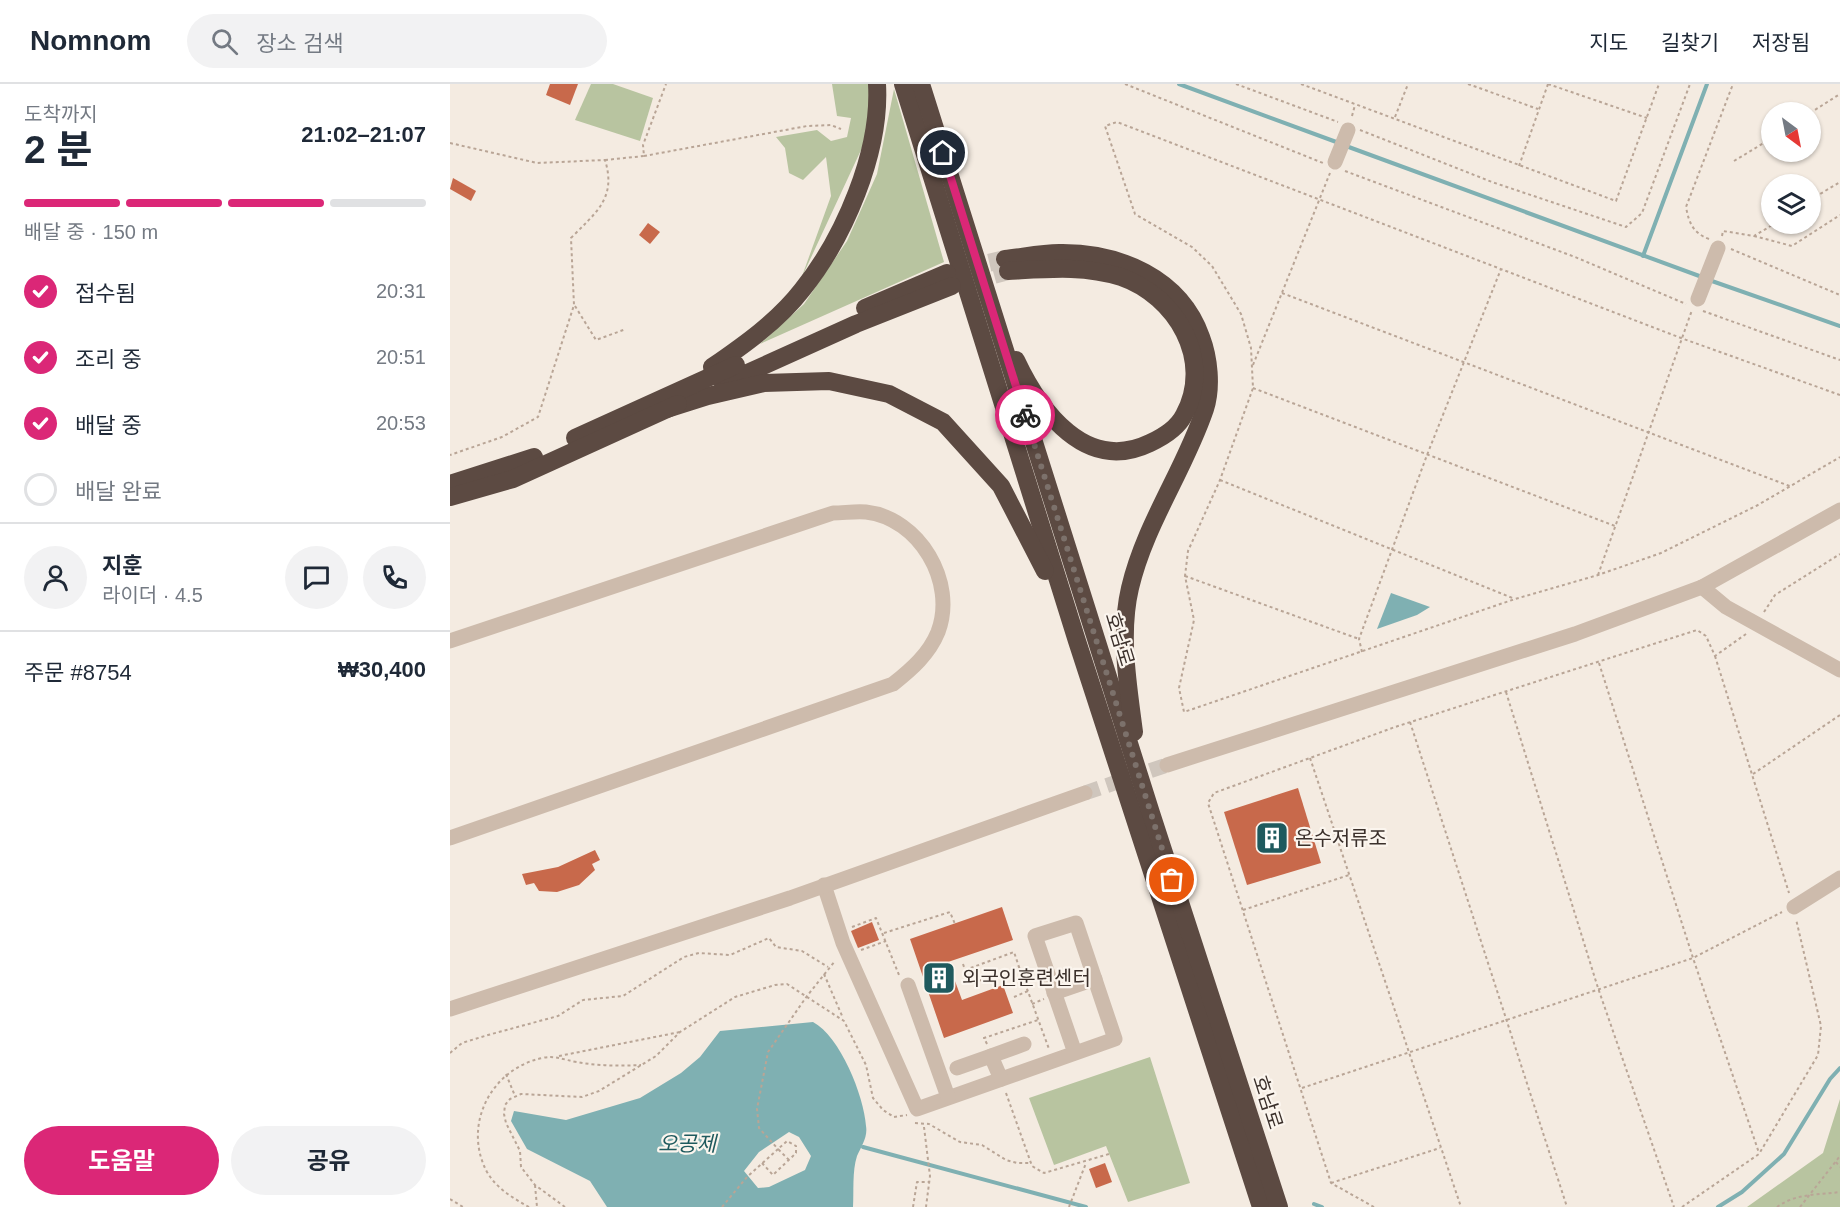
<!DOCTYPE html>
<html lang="ko">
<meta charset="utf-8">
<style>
:root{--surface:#fff;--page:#f2f2f3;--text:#1f2937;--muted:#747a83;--line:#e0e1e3;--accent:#db2777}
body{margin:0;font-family:Helvetica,"Noto Sans KR",sans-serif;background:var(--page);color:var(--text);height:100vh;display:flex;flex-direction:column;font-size:22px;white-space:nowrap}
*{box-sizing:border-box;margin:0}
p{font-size:20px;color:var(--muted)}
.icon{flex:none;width:33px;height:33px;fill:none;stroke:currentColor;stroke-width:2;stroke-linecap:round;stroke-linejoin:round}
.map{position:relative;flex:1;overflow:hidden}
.drawer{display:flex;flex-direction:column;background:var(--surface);width:450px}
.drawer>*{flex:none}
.needle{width:39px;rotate:148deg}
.fabs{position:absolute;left:1311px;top:18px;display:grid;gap:12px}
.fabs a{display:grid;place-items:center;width:60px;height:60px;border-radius:50%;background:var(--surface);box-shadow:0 2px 4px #0004;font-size:30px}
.pin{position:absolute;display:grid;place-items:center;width:51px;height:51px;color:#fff;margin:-26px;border:3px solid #fff;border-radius:50%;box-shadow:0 2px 6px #0007}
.courier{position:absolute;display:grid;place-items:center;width:60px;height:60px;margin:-30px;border:4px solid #db2777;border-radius:50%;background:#fff;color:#222;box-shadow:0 2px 8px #0007}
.headline em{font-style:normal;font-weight:700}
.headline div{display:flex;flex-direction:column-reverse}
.headline{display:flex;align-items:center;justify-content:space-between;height:102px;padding:0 24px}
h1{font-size:39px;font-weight:700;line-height:45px}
.bar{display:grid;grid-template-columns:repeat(4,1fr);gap:9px 6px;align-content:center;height:72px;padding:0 24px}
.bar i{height:8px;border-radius:4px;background:var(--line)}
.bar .current{background:var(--accent)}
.bar p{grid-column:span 4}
.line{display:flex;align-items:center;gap:15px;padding:0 24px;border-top:2px solid var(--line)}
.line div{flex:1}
.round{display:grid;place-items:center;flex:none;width:63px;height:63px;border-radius:32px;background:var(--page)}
ol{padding:0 24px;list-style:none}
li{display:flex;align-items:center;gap:18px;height:66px}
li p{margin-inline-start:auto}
li .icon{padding:6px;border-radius:50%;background:var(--accent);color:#fff;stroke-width:4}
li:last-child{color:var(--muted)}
li i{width:33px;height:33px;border:3px solid var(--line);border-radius:50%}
.cta{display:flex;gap:12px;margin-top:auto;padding:12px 24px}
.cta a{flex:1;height:69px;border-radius:36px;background:var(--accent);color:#fff;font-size:24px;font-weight:700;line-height:69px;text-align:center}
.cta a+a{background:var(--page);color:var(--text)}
header{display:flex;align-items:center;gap:36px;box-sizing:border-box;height:84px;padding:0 30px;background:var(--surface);border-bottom:2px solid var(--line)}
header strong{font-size:28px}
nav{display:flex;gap:33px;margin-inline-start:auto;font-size:21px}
.search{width:420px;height:54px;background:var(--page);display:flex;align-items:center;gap:15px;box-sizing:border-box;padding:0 21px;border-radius:33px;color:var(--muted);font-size:22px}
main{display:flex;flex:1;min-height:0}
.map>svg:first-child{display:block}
.green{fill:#b8c4a0}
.water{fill:#7fb0b2;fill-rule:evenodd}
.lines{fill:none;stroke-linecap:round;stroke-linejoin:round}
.stream{stroke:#7fb0b2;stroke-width:4}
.building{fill:#c8694b}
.minor-tunnel{stroke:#cfc6bd;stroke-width:15;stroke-dasharray:15 8;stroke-linecap:butt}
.highway-tunnel{stroke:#cfc6bd;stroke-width:18;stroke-dasharray:18 9;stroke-linecap:butt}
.path{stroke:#b9a596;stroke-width:2;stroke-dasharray:3 3;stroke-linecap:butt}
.minor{stroke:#cdbbac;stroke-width:15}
.highway{stroke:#5c4a42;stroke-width:18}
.done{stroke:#7c716b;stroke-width:6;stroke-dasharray:0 10.8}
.route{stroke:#db2777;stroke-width:8}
.labels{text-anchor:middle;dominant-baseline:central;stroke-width:4.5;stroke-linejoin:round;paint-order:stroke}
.street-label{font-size:20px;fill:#3b302b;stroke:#fbf5ee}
.poi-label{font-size:20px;fill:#3b302b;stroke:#fbf5ee;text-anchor:start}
.water-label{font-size:21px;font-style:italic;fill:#1f5a5e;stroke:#fbf5ee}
</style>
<header>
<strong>Nomnom</strong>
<div class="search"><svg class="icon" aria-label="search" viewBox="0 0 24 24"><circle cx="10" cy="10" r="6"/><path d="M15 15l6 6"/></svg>장소 검색</div>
<nav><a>지도</a><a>길찾기</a><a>저장됨</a></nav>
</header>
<main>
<section class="drawer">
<div class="headline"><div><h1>2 분</h1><p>도착까지</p></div><em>21:02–21:07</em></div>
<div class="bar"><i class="current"></i><i class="current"></i><i class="current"></i><i></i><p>배달 중 · 150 m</p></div>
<ol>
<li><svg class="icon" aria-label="check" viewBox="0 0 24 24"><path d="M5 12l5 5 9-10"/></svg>접수됨<p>20:31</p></li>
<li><svg class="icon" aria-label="check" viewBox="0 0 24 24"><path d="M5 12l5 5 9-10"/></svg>조리 중<p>20:51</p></li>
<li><svg class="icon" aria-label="check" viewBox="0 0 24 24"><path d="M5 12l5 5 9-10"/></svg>배달 중<p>20:53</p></li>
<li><i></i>배달 완료</li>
</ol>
<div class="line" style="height:108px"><a class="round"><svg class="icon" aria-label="person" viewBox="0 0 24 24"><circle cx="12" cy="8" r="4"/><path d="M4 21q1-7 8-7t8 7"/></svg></a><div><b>지훈</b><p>라이더 · 4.5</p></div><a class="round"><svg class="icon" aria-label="chat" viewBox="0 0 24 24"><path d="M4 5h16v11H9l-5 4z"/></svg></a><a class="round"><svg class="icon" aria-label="phone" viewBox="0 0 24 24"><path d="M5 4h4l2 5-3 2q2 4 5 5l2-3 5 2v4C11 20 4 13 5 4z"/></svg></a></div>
<div class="line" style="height:78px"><div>주문 #8754</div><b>₩30,400</b></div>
<div class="cta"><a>도움말</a><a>공유</a></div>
</section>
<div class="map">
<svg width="1390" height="1123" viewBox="0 0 1390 1123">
<rect width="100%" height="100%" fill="#f4ebe1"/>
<g class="green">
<path d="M141,0H163L203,14L190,57L125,36Z"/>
<path d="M382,0H420L418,51L351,195L381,112L376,73L353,96L339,89L335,64L326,53L367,46L381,57L397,53L401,34L387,32Z"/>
<path d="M444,5L494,178L310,260L354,220L397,157L427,90Z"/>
<path d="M700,973L740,1099L678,1118L656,1062L604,1081L579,1014Z"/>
<path d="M1390,1015V1123H1297L1373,1069Z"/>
</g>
<g class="water">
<path d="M941,509L980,523L967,531L927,545Z"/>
<path d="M363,938C390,952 414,1012 416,1042C418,1053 411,1063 407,1072C402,1087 404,1108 403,1123H157L140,1097L77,1065L61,1037L64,1027L116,1036L190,1014L231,989L250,973L270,947ZM339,1048L349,1053L361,1072L355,1086L319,1103L308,1104L294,1087L309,1068Z"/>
</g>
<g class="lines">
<g class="stream">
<path d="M729,0L889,59"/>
<path d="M896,62L1252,193"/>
<path d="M1193,172L1257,0"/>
<path d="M1259,196L1390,242"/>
<path d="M413,1063L636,1123"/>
<path d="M864,1120L872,1123"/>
<path d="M1268,1123L1292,1108L1334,1070L1380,995L1390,984"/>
</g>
</g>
<g class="building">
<path d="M100,0H128L120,21L96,11Z"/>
<path d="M3,94L26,107L21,117L0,105Z"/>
<path d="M198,139L210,148L200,160L189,151Z"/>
<path d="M848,704L871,779L797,801L774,728Z"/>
<path d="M145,766L150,776L142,780L145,786L129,801L107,808L89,807L84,799L76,801L72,790L108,783Z"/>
<path d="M552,823L563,856L498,878L512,916L553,901L563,929L494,954L460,855Z"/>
<path d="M422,838L429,856L408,864L401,847Z"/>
<path d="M655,1079L662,1098L646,1104L639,1085Z"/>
</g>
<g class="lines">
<path class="minor-tunnel" d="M635,709L717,681"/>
<g class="highway-tunnel">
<path d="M513,185L555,175"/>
<path d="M518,198L558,187"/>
</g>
<g class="path">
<path d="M675,0L873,79"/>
<path d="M786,0L888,38"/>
<path d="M851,0L1166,117L1209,0"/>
<path d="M1018,0L1088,25"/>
<path d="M1098,0L1197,34"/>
<path d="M1360,29L1390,10"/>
<path d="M902,32L905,21"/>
<path d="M945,33L958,0"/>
<path d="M910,46L1042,98L1176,143L1192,129L1240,0"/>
<path d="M0,59L87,79L155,76C167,115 145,129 121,154L124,221L88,333L52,353L0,371"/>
<path d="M194,72L357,42L381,41L391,45"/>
<path d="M155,76L194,72L193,61L216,0"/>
<path d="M1284,77L1322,54"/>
<path d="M1069,82L1098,0"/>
<path d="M895,87L1125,173L1236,220"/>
<path d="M1360,116L1390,98"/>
<path d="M1272,152L1273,147L1304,152L1324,140"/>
<path d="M1304,152L1342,162L1390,131"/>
<path d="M1259,155C1243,149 1239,139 1236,123L1283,0"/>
<path d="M1281,165L1390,211"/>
<path d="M832,209L1342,403"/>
<path d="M125,222L146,256L176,245"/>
<path d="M1253,227L1390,276"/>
<path d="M803,281L880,89"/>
<path d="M803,304L1165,442"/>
<path d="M1390,311L1231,254L667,38L655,42L685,130L742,163L762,182L791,230L801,264L803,304L770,396L738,467L735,492L744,536L729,604L734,628L1065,515L1148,491L1211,469L1308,421L1390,373"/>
<path d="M770,396L1065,515"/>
<path d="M1148,491L1242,226"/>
<path d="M735,492L909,555"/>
<path d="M1314,528L1325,511L1390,470"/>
<path d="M912,568L909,555L977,371L1051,185"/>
<path d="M1265,572L1339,809"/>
<path d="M1149,579L1243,874L1309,1069"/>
<path d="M1056,608L1148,904L1224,1123"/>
<path d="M960,638L1117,1123"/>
<path d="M860,674L1011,1123"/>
<path d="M1303,690L1390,631"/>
<path d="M793,826L899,791"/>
<path d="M402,843L426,834L449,891"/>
<path d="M434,849L500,828L505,840"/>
<path d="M411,866L436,857"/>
<path d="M513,880L520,900L569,883L599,965"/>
<path d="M515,886L564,868L569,883"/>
<path d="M374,890L393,934"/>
<path d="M564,913L578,907"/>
<path d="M582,920L594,915"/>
<path d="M537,960L534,954L588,936"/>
<path d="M0,969L12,959L38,951L108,932L133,916L173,912L234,873L249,869L280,871L319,854L326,863L352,867L378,883"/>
<path d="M109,972L230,948"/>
<path d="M56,990L65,1012"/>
<path d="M852,1004L1243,874L1332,828"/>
<path d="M556,1009L582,1082L594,1089L659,1070"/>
<path d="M465,1039L479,1040L510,1058L532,1061L556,1076L567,1079H581"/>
<path d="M474,1043L480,1092L476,1123"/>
<path d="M1386,1078L1390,1083"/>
<path d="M312,1079L323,1091C331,1083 339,1076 346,1069V1062L337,1057L328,1065L339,1076"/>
<path d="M881,1099L990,1064"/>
<path d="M85,1101L87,1123"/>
<path d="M0,1115L13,1123"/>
<path d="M79,1123C63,1114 47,1105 37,1088C12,1041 41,985 92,974C106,971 113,976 127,978C148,982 170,982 191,981"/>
<path d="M115,1123L85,1101L71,1083L70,1067L56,1039L54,1030L55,1021L60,1015L71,1010L132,1013L149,1007L206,972L230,948L285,913L325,901L337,900L394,937L416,981L423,1014L433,1026L444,1033L457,1031"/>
<path d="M272,1123L297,1093L328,1065L309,1044L307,1025L318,968L357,912L385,877"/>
<path d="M463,1123L467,1098H480"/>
<path d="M619,1123L636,1079"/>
<path d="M924,1123L881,1099L758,719L764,709L945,643L1247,546L1256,552L1265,572L1296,550"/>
<path d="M1232,1123L1309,1070L1368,971L1371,942L1346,835"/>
<path d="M1327,1123C1346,1109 1369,1111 1390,1108"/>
<path d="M1350,1123L1390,1072"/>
</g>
<g class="minor">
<path d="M885,78L898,46"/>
<path d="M1248,215L1268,164"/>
<path d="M1252,503L1276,523L1390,586"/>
<path d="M0,557L383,429C394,429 405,427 416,428C469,434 507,498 488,548C479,570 462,585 443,600L0,754"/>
<path d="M717,681L1125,550L1252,503L1390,426"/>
<path d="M374,801L393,859L467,1025L665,955L626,839L585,852L625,969"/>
<path d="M1344,823L1390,794"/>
<path d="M458,901L498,1013"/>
<path d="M604,909L645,895"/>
<path d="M0,925L340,814L635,709"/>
<path d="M541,972L574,960"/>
<path d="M507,984L541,972L551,995"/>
</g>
<g class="highway">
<path d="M453,0L627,557L811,1123"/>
<path d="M471,0L701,729L829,1123"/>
<path d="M555,175C573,173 592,169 609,169C669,168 730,194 751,253C759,274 762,303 755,325C734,387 695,440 680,504C669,551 678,601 684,648"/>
<path d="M558,187C596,185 634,181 671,193C726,212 764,276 734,331C727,345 713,353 700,359C636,390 590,327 566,276"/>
<path d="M415,224L497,189"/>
<path d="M262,283C294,261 328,237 352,206C394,154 431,68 427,0"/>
<path d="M273,300L406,240L502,202"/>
<path d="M217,325L258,312L314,299L379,297L439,310L493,338L551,402L595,487"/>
<path d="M125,354L286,281"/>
<path d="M0,400L84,373"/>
<path d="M0,413L63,395L228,320"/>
</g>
</g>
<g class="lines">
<path class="done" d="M575,331L722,796"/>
<path class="route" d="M493,69L575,331"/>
</g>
<defs>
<g id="building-square" transform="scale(1.725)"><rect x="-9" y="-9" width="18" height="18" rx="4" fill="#1f5a5e" stroke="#fbf5ee"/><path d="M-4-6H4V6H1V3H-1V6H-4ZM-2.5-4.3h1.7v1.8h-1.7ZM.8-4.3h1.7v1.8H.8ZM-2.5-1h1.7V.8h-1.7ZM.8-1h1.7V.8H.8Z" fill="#fff"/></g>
</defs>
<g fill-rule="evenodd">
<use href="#building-square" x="822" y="754"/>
<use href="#building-square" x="489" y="894"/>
</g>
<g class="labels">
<g class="street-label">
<text transform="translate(670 555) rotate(73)">호남로</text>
<text transform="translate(818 1018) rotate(72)">호남로</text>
</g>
<g class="poi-label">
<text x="845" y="754">온수저류조</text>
<text x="512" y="894">외국인훈련센터</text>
</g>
<g class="water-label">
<text x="237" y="1059">오공제</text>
</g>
</g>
</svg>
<div class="fabs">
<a><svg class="needle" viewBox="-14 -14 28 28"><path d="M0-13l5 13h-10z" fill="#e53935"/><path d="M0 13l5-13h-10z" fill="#747a83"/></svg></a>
<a><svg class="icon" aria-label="layers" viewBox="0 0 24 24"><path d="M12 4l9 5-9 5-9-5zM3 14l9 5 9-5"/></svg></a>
</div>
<div class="pin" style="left:722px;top:796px;background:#ea580c"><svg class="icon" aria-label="bag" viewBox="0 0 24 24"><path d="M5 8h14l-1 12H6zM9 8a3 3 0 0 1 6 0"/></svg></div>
<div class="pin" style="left:493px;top:69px;background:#1f2937"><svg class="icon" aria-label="home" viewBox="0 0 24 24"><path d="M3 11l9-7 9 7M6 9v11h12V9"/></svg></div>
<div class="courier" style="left:575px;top:331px"><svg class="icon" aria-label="bike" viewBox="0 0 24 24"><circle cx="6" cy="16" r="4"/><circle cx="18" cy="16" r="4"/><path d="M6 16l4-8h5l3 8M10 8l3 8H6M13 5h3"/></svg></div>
</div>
</main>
